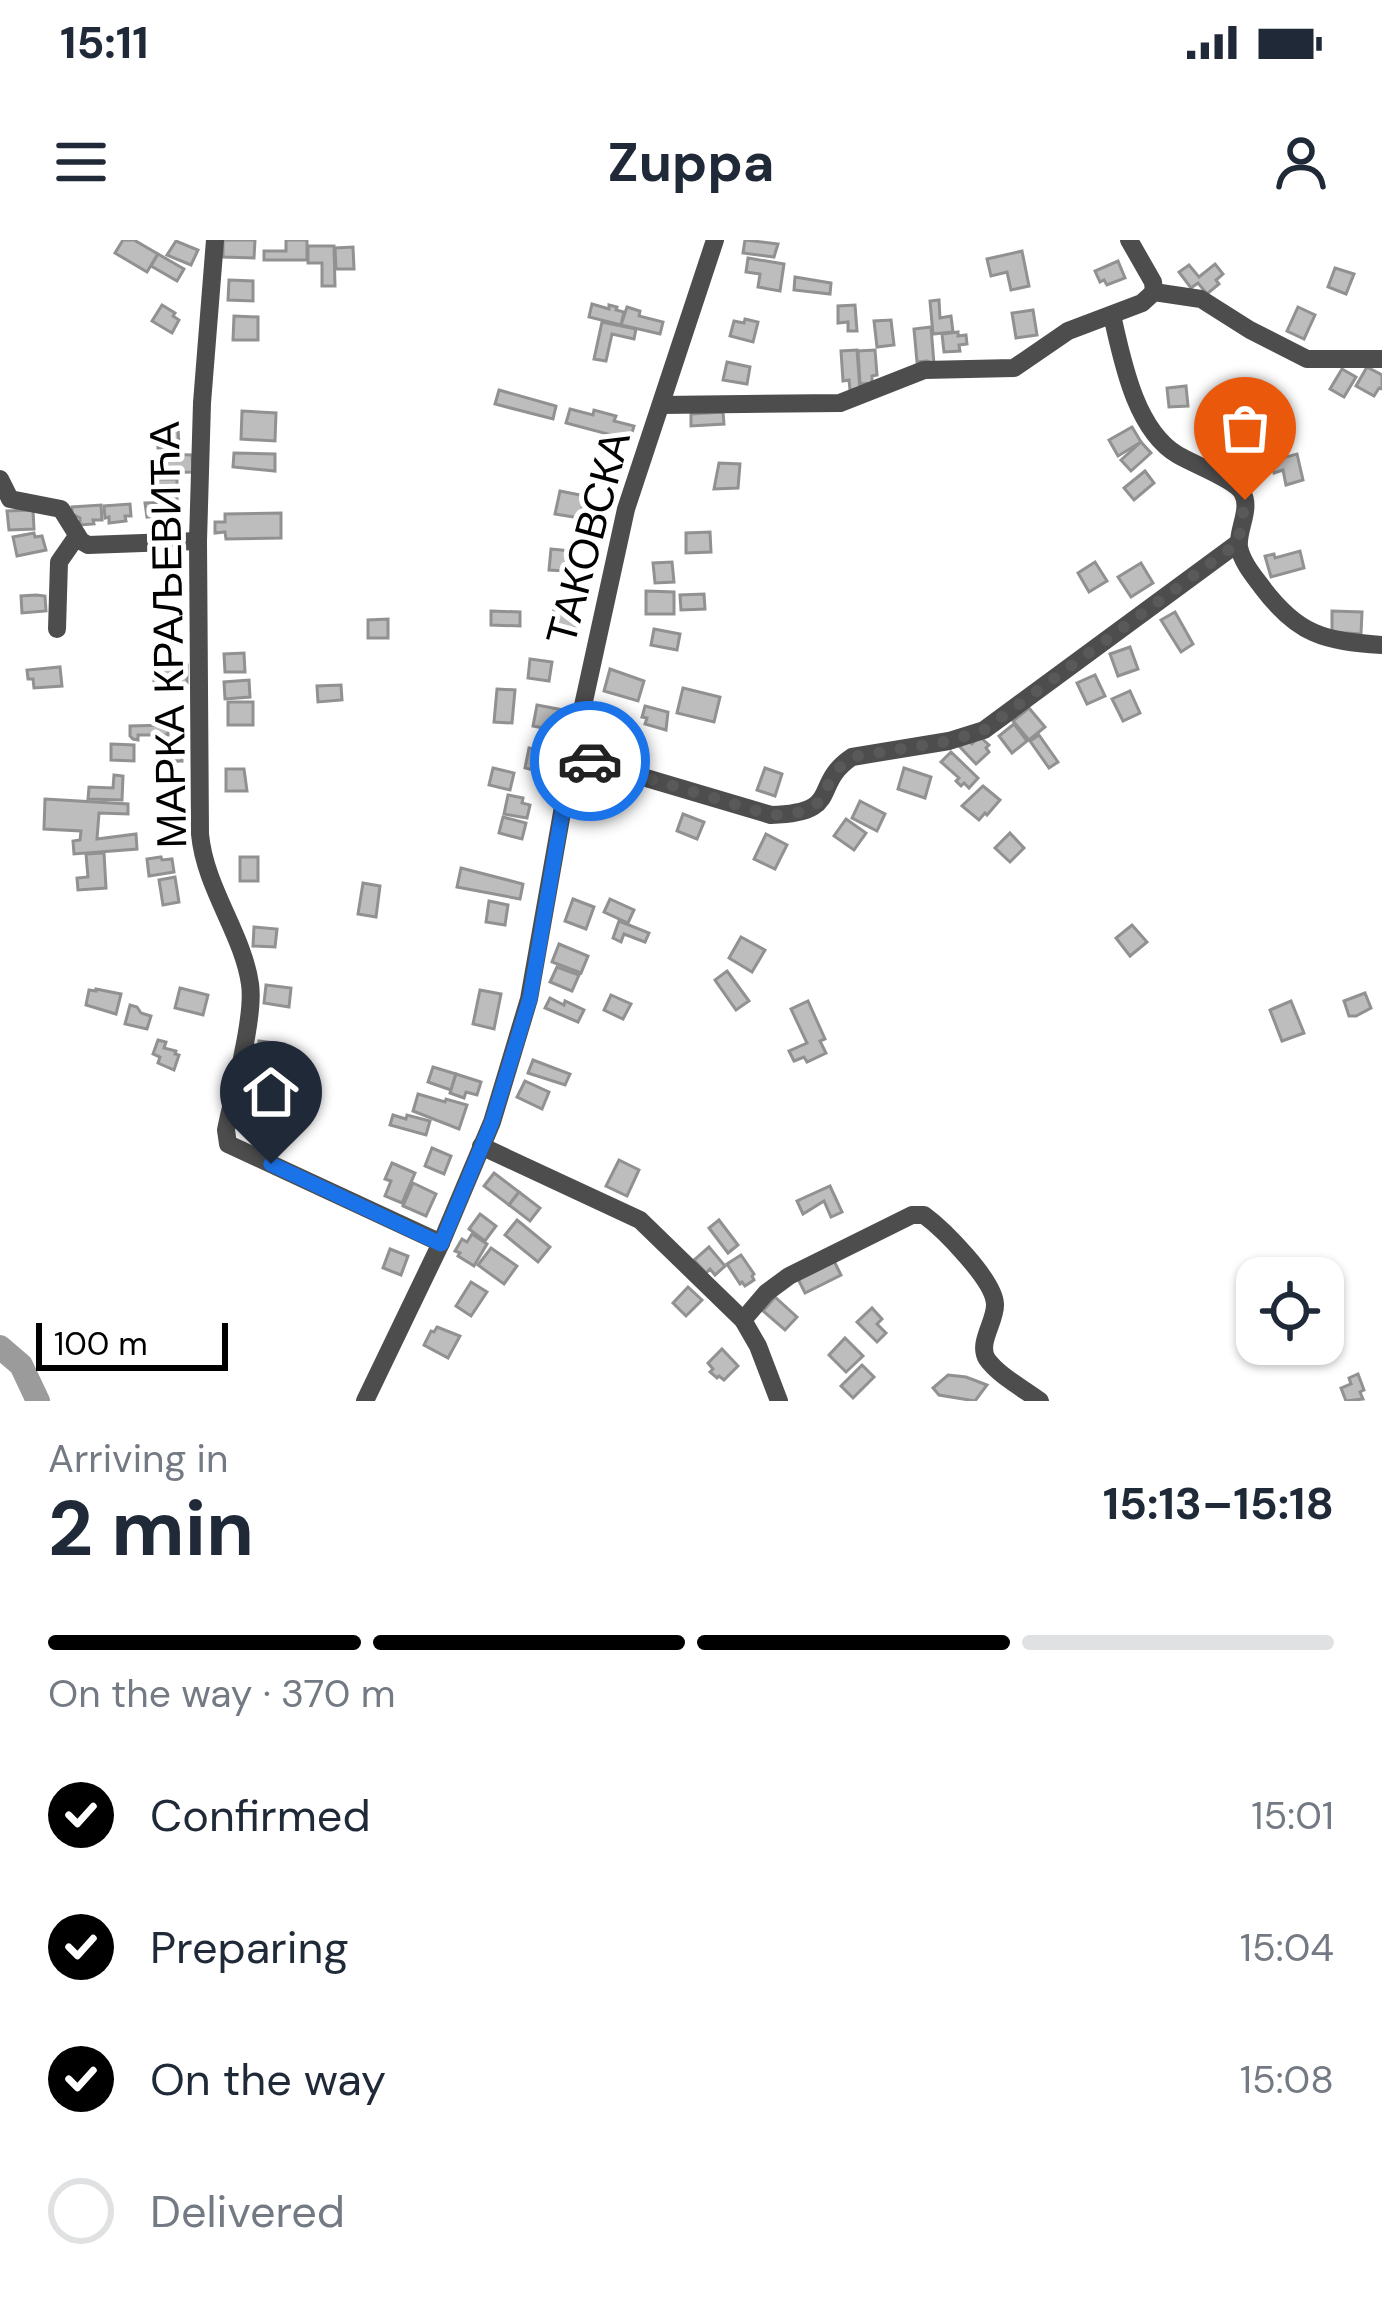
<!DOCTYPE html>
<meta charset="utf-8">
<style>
:root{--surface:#fff;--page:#f2f2f3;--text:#1f2937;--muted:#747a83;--line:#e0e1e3;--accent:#000}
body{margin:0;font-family:"DM Sans",sans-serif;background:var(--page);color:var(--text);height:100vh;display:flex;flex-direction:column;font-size:45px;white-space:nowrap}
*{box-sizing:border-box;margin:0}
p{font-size:39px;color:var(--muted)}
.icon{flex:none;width:66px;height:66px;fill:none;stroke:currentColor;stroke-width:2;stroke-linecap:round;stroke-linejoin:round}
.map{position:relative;height:1161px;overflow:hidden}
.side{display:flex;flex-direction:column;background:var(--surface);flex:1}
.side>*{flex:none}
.controls{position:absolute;left:1236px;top:1017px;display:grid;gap:24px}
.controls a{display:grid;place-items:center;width:108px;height:108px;border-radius:24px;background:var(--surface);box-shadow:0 3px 9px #0004;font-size:60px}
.scale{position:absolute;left:36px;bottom:30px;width:192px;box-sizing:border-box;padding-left:12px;border:6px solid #000;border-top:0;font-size:33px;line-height:42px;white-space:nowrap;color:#000;-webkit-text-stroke:9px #fff;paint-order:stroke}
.pin{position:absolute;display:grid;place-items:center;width:102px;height:102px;color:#fff;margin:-123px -51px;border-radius:50% 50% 50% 0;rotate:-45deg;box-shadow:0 0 12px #0007}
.pin .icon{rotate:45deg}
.courier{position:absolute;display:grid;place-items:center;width:120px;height:120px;margin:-60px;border:9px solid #1a73e8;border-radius:50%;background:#fff;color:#222;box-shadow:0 3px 15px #0007}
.headline em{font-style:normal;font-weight:700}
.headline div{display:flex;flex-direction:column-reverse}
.headline{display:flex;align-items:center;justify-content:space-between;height:204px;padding:0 48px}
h1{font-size:78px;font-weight:700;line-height:90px}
.bar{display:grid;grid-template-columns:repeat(4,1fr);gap:18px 12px;align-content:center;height:144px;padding:0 48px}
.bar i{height:15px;border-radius:9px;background:var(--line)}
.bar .on{background:var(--accent)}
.bar p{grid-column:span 4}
ol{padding:0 48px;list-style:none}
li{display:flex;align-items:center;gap:36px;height:132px}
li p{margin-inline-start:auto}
li .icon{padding:12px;border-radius:50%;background:var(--accent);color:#fff;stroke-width:4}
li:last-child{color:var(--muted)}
li i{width:66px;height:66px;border:6px solid var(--line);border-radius:50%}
.status{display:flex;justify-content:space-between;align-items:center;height:84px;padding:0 60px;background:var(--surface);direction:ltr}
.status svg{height:33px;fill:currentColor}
header{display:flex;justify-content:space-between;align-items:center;height:156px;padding:0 48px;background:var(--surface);font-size:54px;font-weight:700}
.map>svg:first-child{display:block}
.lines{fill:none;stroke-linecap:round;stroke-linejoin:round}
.river{stroke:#9b9b9b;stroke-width:24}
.building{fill:#bdbdbd;stroke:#919191;stroke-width:3}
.minor{stroke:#4d4d4d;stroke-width:18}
.done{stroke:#595959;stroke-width:12;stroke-dasharray:0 21.6}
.route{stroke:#1a73e8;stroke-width:15}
.labels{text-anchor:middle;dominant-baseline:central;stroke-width:10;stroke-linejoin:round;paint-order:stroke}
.street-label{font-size:42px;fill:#000;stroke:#fff}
</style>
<div class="status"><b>15:11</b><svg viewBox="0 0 49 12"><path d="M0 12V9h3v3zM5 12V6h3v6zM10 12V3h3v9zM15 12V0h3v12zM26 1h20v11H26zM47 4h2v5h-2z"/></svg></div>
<header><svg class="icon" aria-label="menu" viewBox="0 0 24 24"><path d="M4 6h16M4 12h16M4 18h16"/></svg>Zuppa<svg class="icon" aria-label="person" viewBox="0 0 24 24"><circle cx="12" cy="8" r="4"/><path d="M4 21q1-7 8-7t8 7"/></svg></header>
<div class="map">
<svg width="1382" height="1161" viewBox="0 0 1382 1161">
<rect width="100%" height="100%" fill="#fff"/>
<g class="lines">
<path class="river" d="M0,1107L21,1125L38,1161"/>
</g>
<g class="building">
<path d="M123,0H134L158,14L147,32L115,13Z"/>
<path d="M223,0H255L254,18L223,17Z"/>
<path d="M286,0H307V20H264V11H286Z"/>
<path d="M745,0L778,4L774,17L743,13Z"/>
<path d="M176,1L198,10L191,25L167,15Z"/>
<path d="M308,6H334L335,46H322V23H308Z"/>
<path d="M353,7L354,29H336L335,8Z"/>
<path d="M1022,11L1029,46L1011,50L1007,32L991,36L987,19Z"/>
<path d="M158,14L184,29L177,41L151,26Z"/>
<path d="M748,18L784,24L780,51L758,47L760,34L746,32Z"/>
<path d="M1118,21L1125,38L1107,45L1104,40L1100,42L1095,31Z"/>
<path d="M1215,24L1223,34L1216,40L1219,44L1207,54L1198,43L1191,48L1179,32L1189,25L1199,37Z"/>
<path d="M1335,28L1354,34L1346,54L1328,47Z"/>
<path d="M795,37L831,43L830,54L794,50Z"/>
<path d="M229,40L253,41V61L228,60Z"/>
<path d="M939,60L940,78L951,76L953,92L933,94L930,61Z"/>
<path d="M592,64L609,69V65L617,67L616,70L624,72L621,85L589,77Z"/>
<path d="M162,65L175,73L173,76L179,80L172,93L152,81Z"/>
<path d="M855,65L857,91H848V82L838,83V66Z"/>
<path d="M627,67L640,71L639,76L663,82L660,94L621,85Z"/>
<path d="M1298,67L1315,75L1304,99L1287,91Z"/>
<path d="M1033,70L1037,95L1016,98L1012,73Z"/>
<path d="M234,76L258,77V100H233Z"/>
<path d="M745,79L758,82L753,102L730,96L734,81L744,83Z"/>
<path d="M891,80L894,105L877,107L874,81Z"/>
<path d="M602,82L636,89L634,99L612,94L606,121L594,119Z"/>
<path d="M931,87L934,124L927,121L917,122L914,89Z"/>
<path d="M958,92V96L966,95L967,104L959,105L960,111L944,112L942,94Z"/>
<path d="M857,110L860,150H850L849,140L843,141L841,111Z"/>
<path d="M875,110L877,135L872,136V143L860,144L858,111Z"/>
<path d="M727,122L750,127L747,144L723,140Z"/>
<path d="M1367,127L1382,135V149L1379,148L1374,156L1356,146Z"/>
<path d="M1342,129L1356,137L1344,157L1330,149Z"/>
<path d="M1186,146L1188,166L1169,167L1167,148Z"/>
<path d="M499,150L556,166L553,179L495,164Z"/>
<path d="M1275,154V164L1229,168V159Z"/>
<path d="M1247,168L1249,185L1228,187L1226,170Z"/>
<path d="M570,169L593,175L594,170L616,176L614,181L634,186L630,200L566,183Z"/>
<path d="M1226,170L1228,187L1207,190L1206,183L1200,184L1199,173Z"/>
<path d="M242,171L276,173L275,201L241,199Z"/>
<path d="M723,172L724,184L691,186V174Z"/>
<path d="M1132,187L1141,202L1118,216L1109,200Z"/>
<path d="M178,188L179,207L158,208L157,189Z"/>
<path d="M1220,200L1243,206L1237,227L1214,221Z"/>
<path d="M1141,202L1151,213L1131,231L1121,220Z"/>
<path d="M234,213L275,214V231L233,227Z"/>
<path d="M160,214L192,215L193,232L160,233Z"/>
<path d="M1297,214L1303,240L1286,245L1283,230L1274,233L1271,221Z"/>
<path d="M719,223L740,224L738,248L714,249Z"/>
<path d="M1145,231L1154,243L1134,260L1124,248Z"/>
<path d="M157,239H177V259L157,260Z"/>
<path d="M560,251L585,256L580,278L555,274Z"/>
<path d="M177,262V282L160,283L157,276L147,277L145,263Z"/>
<path d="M130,264L131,276H125L126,281L109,283V277L105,278L104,266Z"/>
<path d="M101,265L102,280H93L94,284L80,285V278L72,274V267Z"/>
<path d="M33,270L34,289L9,290L7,271Z"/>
<path d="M281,273V298L226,299L225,292L215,293V282H225V274Z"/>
<path d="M710,292L711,312L686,313V293Z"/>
<path d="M34,293L35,297L42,296L46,310L17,316L13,297Z"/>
<path d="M551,309L572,311L571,322H567L566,331L549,330Z"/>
<path d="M1300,311L1304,328L1271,337L1265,316L1274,314L1275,318Z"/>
<path d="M672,322L674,342L655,343L653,323Z"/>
<path d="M1095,322L1107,341L1089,352L1078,333Z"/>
<path d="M1141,323L1153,343L1131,357L1118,337Z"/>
<path d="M646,351L674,352V374H646Z"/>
<path d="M704,354L705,369L681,370L680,355Z"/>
<path d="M36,355L45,356L46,371L22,373L21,356Z"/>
<path d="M554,368L576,369V388H553Z"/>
<path d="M491,371L520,372V386L491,385Z"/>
<path d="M1332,371L1362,372L1361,394L1332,392Z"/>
<path d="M1175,372L1193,404L1181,412L1161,380Z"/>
<path d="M388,379V398H368V380Z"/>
<path d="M654,389L680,394L677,410L651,405Z"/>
<path d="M1130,407L1138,429L1118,436L1110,414Z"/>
<path d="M244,413L245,432H225L224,414Z"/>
<path d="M530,419L552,422L549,441L528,438Z"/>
<path d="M187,425V443L154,444V426Z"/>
<path d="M60,427L62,446L34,448L33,439H28L27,430Z"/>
<path d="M610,429L644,441L638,461L604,451Z"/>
<path d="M1095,435L1105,456L1087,464L1077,443Z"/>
<path d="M249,440L250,457L225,459L224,442Z"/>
<path d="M341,445L342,460L318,462L317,446Z"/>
<path d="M683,448L720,457L714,482L677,473Z"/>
<path d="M497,449L515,450L512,483L494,482Z"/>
<path d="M1130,451L1140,473L1123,481L1112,459Z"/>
<rect x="228" y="462" width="25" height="23"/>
<path d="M537,465L563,470L559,491L533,486Z"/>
<path d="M645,466L668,472L666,490L645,484L647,478L642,477Z"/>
<path d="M1029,468L1045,487L1029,500L1013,481Z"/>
<path d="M1014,484L1027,501L1012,513L999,496Z"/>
<path d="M168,485V495H138V500L133,499L130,496V486Z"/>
<path d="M1039,495L1058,522L1049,528L1030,501Z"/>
<path d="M979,496L989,505L986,508L989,512L976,524L960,507L967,500L972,504Z"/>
<path d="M181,503L182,521L160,522L159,504Z"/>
<path d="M111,504L134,505V521L111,520Z"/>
<path d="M529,508L554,514L549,534L525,528Z"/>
<path d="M951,512L978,538L969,548L964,543L961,546L956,541L959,538L941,522Z"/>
<path d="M493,528L514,533L510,550L489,545Z"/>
<path d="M765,528L782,534L775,556L757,550Z"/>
<path d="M904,528L931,537L925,558L898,549Z"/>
<path d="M226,529H244L247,551H226Z"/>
<path d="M114,535L123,536L122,560L88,559L89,547L113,548Z"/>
<path d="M983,546L1000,560L987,575L985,573L979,580L962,566Z"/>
<path d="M508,555L523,558L522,563L530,565L527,578L504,574Z"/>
<path d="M45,559L128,564V574L99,573L97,599L136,594L137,609L74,614L73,601L80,600L81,591L44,589Z"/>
<path d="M860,561L885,574L877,591L852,578Z"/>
<path d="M683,574L704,582L697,599L677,591Z"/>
<path d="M503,577L526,583L522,599L499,593Z"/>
<path d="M846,579L866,593L854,610L834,596Z"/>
<path d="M1010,593L1024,608L1010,622L995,608Z"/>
<path d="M766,594L787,605L775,629L754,619Z"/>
<path d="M104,613L106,648L78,650L77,638L88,637L86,614Z"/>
<path d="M161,617L162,620L172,619L174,632L149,636L147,619Z"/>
<rect x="240" y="617" width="18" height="24"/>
<path d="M461,628L523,644L520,659L457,647Z"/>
<path d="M175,637L179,662L163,665L159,640Z"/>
<path d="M363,643L380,646L376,677L358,674Z"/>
<path d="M573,659L594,667L586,689L565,681Z"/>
<path d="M610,659L634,670L628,683L604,672Z"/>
<path d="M489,661L508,665L505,685L486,682Z"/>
<path d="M619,681L649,693L645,702L624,694L621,702L613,698Z"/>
<path d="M1132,685L1147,702L1130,716L1116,698Z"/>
<path d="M254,687L277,689L275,707L253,706Z"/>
<path d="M741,697L765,710L752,732L729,718Z"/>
<path d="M559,704L588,716L581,733L552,722Z"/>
<path d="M557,727L579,735L572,751L550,742Z"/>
<path d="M727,731L749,761L736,770L715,740Z"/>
<path d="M266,745L291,748L289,767L264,763Z"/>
<path d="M180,748L208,755L203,775L175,768Z"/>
<path d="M96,749L121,754L116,774L86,765L89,750L96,751Z"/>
<path d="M480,750L501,754L494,789L473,784Z"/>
<path d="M1365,753L1371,768L1356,776H1349L1344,761Z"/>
<path d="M611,755L631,764L623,779L604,770Z"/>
<path d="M550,758L564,765L565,761L584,770L578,782L545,768Z"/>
<path d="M808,761L825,799L820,801L826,813L807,822L804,817L794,821L789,811L807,803L791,769Z"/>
<path d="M1291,761L1304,793L1282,801L1270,770Z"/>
<path d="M130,765L137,767L141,773L151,776L147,789L125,784Z"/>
<path d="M158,800L166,802L164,808L176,811L175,814L179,815L174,830L158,823L160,817L153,814Z"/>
<path d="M259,801L284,804L282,819L257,816Z"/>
<path d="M261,820L284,825L280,845L253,840L256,825L260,826Z"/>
<path d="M533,820L570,834L565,845L528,833Z"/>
<path d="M284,825L301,829L297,849L280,845Z"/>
<path d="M433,827L456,834L451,850L428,842Z"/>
<path d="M456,834L481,842L477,855L466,852L464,858L450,853Z"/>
<path d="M525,841L549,852L542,869L517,857Z"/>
<path d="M418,854L445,862L446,859L467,865L459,889L413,871Z"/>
<path d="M393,875L406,879L407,875L430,881L426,895L390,885Z"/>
<path d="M432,908L451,916L444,934L425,926Z"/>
<path d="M619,920L639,930L627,956L606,946Z"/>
<path d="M392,923L415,933L402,963L385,956L391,941L385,939Z"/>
<path d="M494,933L519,952L509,965L484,946Z"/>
<path d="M413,943L436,954L426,976L403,966Z"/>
<path d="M830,946L842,972L831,977L824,961L803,974L797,961Z"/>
<path d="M519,952L540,968L530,981L509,965Z"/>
<path d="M480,974L496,986L485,1001L469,989Z"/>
<path d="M517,980L550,1007L538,1022L505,995Z"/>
<path d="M719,980L738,1005L728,1013L709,988Z"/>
<path d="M472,994L487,1004L474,1026L458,1016L460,1013L455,1011L462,999L467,1002Z"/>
<path d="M709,1007L725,1026L715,1035L710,1029L706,1033L694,1020Z"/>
<path d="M491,1008L517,1026L504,1044L478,1025Z"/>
<path d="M390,1009L408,1016L401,1035L383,1028Z"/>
<path d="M741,1015L754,1034L752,1036L754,1040L745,1046L742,1042L740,1044L727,1024Z"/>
<path d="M834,1021L841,1035L805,1053L798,1039Z"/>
<path d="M471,1042L487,1052L471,1076L456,1066Z"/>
<path d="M688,1047L702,1060L686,1076L673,1063Z"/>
<path d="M775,1057L797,1077L785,1090L763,1071Z"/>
<path d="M872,1068L882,1079L877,1084L886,1093L877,1102L857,1082Z"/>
<path d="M437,1087L460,1096L448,1118L424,1105L431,1091L434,1092Z"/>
<path d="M845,1098L863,1116L846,1132L829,1115Z"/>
<path d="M722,1109L738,1126L724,1140L719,1136L717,1138L710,1132L713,1129L708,1123Z"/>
<path d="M862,1125L874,1137L853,1158L841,1146Z"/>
<path d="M1358,1134L1364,1150L1360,1152L1363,1159L1346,1161L1341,1148L1351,1144L1349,1138Z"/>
<path d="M948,1135L966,1137L987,1145L975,1161L939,1155L933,1148Z"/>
</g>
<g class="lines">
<g class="minor">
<path d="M215,0L202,163L198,301L200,594C205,648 243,694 250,744C255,777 233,854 226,890L228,904L441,1003"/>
<path d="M1129,0L1153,42L1154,52"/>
<path d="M1112,75C1122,119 1135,190 1178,215C1193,224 1234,239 1242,252C1252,269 1237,289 1239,307C1242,322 1253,335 1262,347C1298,395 1324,401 1382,405"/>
<path d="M661,165L840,163L924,130L1014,128L1068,91L1142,63L1154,52L1201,59L1250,90L1307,119H1382"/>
<path d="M0,239L10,259L61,269L81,301L88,305L198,301"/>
<path d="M57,389L59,322L77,296"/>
<path d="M572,516L771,575C844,573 810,545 852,517L949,501L984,490L1238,303"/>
<path d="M481,906L640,980L743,1080L758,1106L779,1161"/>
<path d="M743,1080L766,1053L789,1036L912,975H924C943,989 994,1040 995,1064C996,1081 977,1103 987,1119C998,1135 1024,1149 1040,1161"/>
<path d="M365,1161L441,1003L492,882L529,759L572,516L626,269L715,0"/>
</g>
</g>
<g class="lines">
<path class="done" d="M590,521L771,575C843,573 810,546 852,517L949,501L984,490L1238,303L1245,260"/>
<path class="route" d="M271,924L441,1004L492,882L530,758L572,516L590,521"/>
</g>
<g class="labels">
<g class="street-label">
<text transform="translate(588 298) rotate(-75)">ТАКОВСКА</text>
<text transform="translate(168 395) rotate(-91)">МАРКА КРАЉЕВИЋА</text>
</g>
</g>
</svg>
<div class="controls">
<a><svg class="icon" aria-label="locate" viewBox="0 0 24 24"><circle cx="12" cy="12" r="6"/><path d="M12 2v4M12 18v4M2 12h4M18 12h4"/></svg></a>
</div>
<div class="scale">100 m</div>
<div class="pin" style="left:1245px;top:260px;background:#ea580c"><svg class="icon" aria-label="bag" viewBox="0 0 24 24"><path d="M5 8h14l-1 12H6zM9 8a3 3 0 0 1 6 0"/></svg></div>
<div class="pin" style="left:271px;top:924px;background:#1f2937"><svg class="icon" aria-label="home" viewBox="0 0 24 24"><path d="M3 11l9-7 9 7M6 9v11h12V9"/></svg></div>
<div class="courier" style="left:590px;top:521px"><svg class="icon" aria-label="car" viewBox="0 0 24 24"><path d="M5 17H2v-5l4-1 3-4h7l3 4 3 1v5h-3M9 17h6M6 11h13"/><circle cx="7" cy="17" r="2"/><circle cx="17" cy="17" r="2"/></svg></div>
</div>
<section class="side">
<div class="headline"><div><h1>2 min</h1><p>Arriving in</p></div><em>15:13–15:18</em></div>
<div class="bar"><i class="on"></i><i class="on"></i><i class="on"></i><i></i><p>On the way · 370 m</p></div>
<ol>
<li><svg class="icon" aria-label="check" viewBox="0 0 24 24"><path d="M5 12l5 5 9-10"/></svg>Confirmed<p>15:01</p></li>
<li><svg class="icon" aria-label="check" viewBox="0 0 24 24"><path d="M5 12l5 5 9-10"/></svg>Preparing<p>15:04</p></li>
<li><svg class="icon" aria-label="check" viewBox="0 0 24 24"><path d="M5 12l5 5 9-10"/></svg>On the way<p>15:08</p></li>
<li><i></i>Delivered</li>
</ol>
</section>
